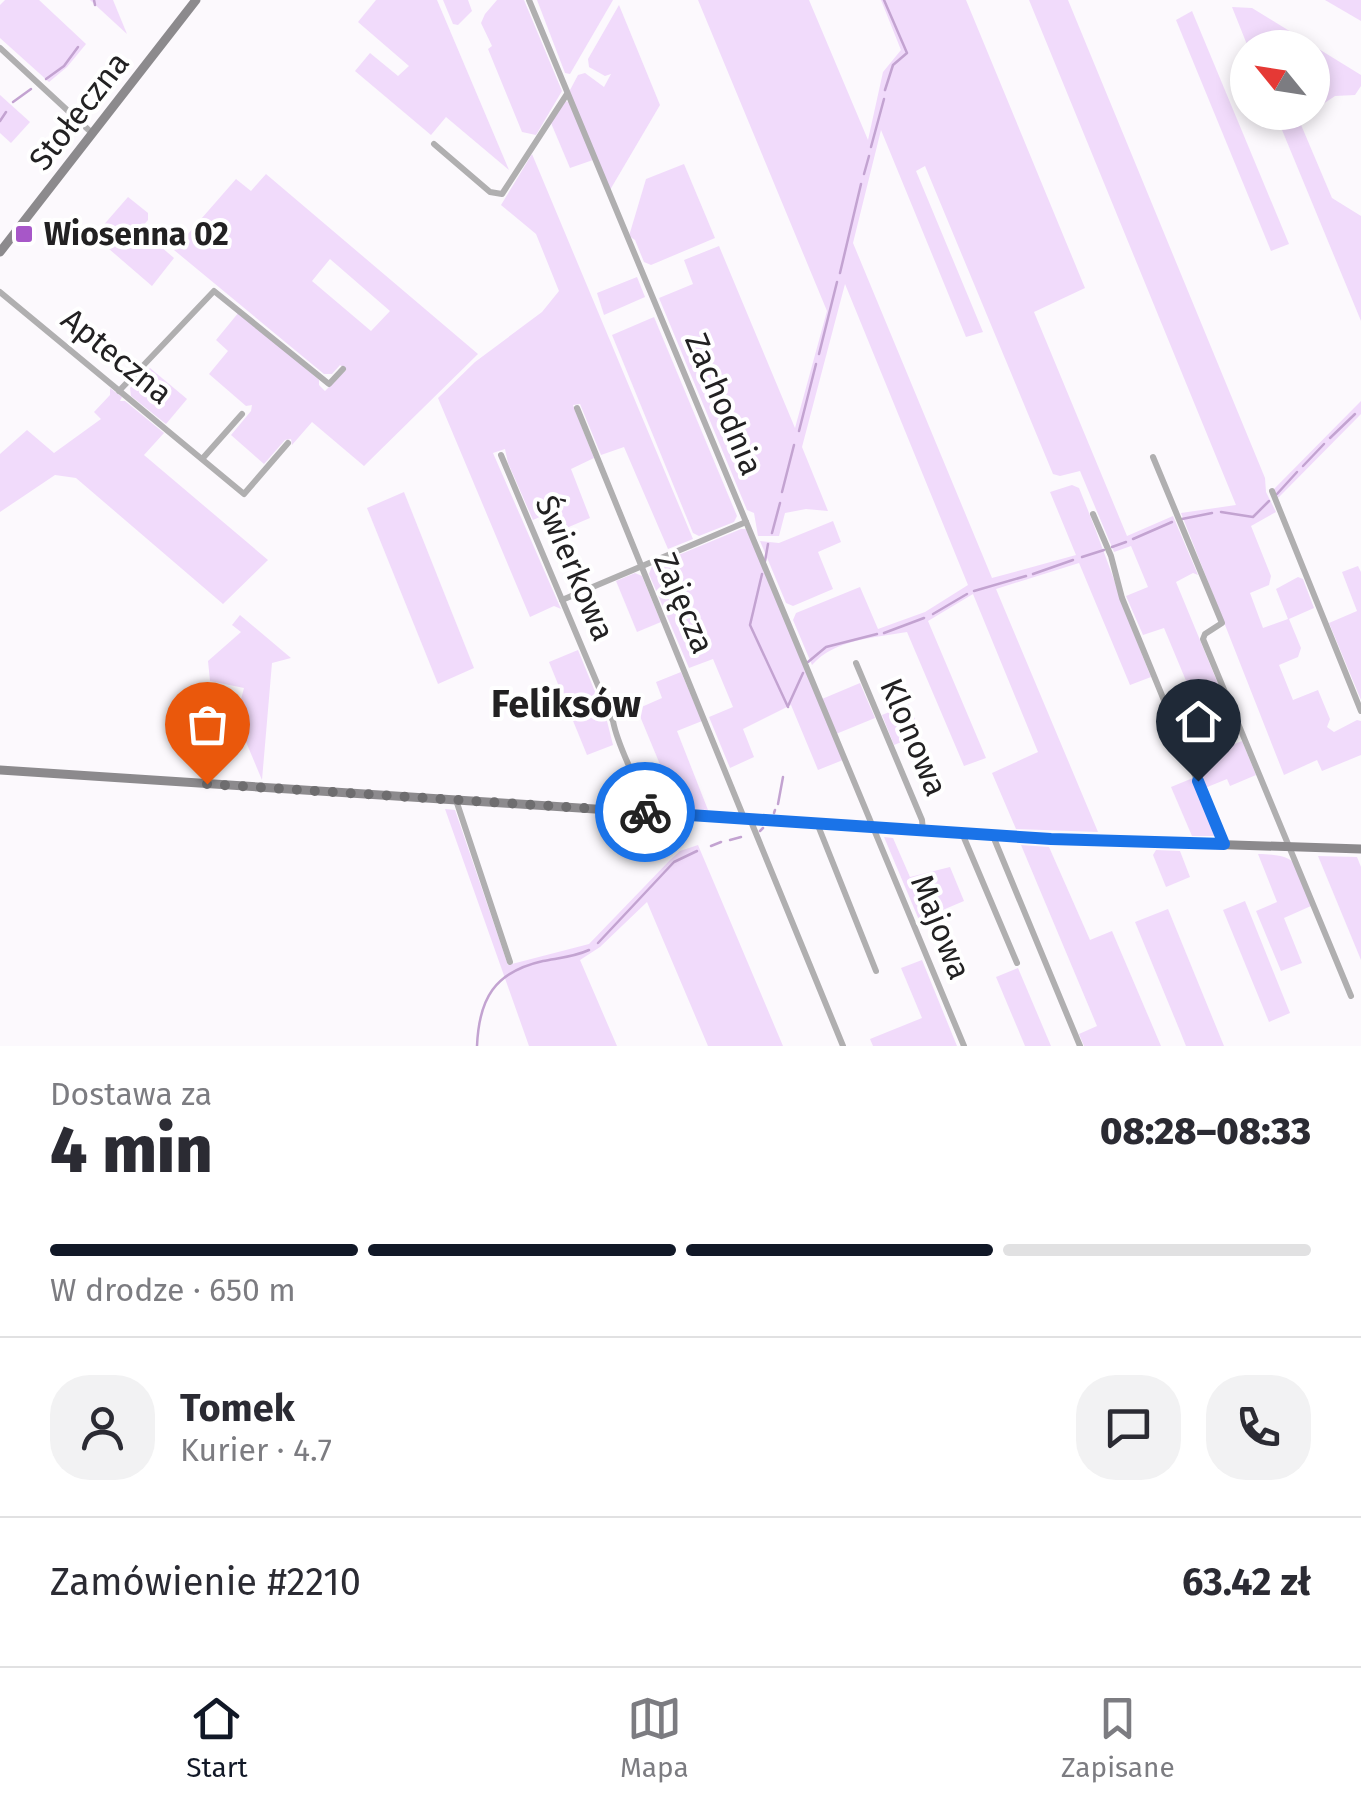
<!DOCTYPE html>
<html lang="pl">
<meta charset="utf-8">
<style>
:root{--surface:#fff;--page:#f2f2f3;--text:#2b2b33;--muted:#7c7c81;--line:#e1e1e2;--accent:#111827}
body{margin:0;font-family:"Fira Sans",sans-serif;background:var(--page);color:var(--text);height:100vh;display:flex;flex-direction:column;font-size:38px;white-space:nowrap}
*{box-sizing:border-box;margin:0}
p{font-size:32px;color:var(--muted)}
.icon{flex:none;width:55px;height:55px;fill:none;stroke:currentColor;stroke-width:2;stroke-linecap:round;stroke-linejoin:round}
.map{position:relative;height:1046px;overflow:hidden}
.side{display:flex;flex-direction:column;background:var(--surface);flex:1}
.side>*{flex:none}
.needle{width:65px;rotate:300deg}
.controls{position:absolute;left:1230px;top:30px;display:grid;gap:20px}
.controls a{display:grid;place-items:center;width:100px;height:100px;border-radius:50%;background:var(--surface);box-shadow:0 5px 15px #0003;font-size:50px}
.pin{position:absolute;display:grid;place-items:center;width:85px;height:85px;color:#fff;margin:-102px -42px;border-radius:50% 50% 50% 0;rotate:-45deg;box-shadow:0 0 10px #0007}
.pin .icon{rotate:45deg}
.courier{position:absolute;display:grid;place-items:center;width:100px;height:100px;margin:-50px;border:8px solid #1a73e8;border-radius:50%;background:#fff;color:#222;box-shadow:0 2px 12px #0007}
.overview em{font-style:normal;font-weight:800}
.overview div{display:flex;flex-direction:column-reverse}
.overview{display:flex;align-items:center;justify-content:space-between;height:170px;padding:0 50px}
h1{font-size:65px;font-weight:800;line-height:75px}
.bar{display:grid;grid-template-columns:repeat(4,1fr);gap:15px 10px;align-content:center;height:120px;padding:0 50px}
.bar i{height:12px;border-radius:8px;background:var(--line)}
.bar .active{background:var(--accent)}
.bar p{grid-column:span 4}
.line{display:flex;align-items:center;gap:25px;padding:0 50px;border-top:2px solid var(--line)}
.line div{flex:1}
.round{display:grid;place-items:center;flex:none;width:105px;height:105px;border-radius:40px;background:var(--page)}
.menu{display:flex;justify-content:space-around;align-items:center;height:140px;border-top:2px solid var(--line);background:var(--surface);font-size:28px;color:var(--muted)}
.menu a{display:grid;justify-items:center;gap:5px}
.menu .active{color:var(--accent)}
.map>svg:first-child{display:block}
.green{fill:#f1dbfb;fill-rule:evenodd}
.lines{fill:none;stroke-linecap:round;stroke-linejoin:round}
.stream{stroke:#c3a3d1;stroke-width:2.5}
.minor{stroke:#b0afb0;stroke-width:6}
.secondary{stroke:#8c8a8d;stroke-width:9}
.done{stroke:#6e6d6f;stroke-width:10;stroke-dasharray:0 18}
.route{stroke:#1a73e8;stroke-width:12}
.poi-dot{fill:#a757c8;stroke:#fff;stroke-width:4}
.labels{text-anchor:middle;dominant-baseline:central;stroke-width:8;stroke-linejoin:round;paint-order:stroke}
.street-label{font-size:32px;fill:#222122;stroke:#fff}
.poi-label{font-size:32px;font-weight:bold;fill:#222122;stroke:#fff;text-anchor:start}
.quarter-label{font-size:38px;font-weight:bold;fill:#222122;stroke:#fff}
</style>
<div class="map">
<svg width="1361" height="1046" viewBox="0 0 1361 1046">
<rect width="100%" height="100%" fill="#fcf9fd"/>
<g class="green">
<path d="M5,0H39L86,44L67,67L49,82L0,38V5Z"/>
<path d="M90,0H113L127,34Z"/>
<path d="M376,0H437L509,170L446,117L431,135L355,71L370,53L398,76L409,66L358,22Z"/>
<path d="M443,0H468L472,11L458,25L453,24Z"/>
<path d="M497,0H524L562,91L536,135L522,132L488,49L492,46L481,23L485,14Z"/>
<path d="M537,0H613L570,74L565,73Z"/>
<path d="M698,0H809L868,140L883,72L901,50L881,0H966L1085,288L1034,312L1127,536L1173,516L1198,575L1193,573L1176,582L1228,708L1202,719L1164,628L1143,635L1126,596L1148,587L1131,546L1114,552L1080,471L1060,476L1053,474L925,166L916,171L983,332L966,337L881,130L853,243L992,578L1076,555L1050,492L1072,485L1079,488C1105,551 1125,614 1151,677L1130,685L1079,563L996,589L1098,832L1016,829L992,773L1038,752L973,594L928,621L986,758L964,766L907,632C874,638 835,639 812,665L793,620L796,613L860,587L878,629L925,612L968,585L845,284L802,447L828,511L806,509L785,513L779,536H758L754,513L747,510L659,298L693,284L684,260L719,246L795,428L827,311Z"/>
<path d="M1029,0H1068L1265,478L1266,492L1276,512L1251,526L1271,576L1269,585L1250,593L1263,628L1288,619L1276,589L1298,577L1303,579L1314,608L1289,619L1301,648L1298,657L1279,665L1293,700L1318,690L1330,719L1327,727L1334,732L1357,720L1361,721V755L1322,771L1317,760L1284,775L1181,513L1236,505Z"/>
<path d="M1325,0H1361V21Z"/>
<path d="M619,5L660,105L610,190L569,92L578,75L585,73L604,87L611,74L605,76L589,67L588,59Z"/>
<path d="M1232,7L1252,8L1361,75V86L1355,95L1335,96L1320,106L1313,102L1312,48L1248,47Z"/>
<path d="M1192,11L1289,244L1271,251L1176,20Z"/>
<path d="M0,95L30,122L11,143L0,133Z"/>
<path d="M565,101L569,102L593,160L570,168L551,123Z"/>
<path d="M1275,113H1296L1332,198L1361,216V321Z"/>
<path d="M532,154L693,539L668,549L624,447L601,455L580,404L573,405L594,458L571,469L590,518L564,529L555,510L533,520L508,463L505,449L493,453L561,609L554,606L530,617L438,398L475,362L542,312L559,291L536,234L501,205Z"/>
<path d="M684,164L715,238L651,265L644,262L635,240L629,236L646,179Z"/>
<path d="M266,174L478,354L364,466L312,422L292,445L291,439L285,440L264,464L231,435L251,411L252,405L246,406L209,374L228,351L216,340L239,312L319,380V385L325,391L346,370L340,365L332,374H324L174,250L236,179L251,191ZM330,259L390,311L371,331L312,281Z"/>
<path d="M128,197L148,213V220L140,229L174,258L152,286L94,236Z"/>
<path d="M637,277L645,297L604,315L597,293Z"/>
<path d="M654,317L737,516L734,522L699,536L693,533L612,335Z"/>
<path d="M150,368L187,399L166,424L131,396L130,388Z"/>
<path d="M110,388L122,397L120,401H125L164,433L144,455L268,560L223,604L76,478L55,475L0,512V454L27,430L54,453L101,419L94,412L110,395Z"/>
<path d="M1361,401V414L1278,498L1274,489Z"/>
<path d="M404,492L474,668L438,684L367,508Z"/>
<path d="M833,521L841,542L818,552L833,589L793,606L786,603L760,541L779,543Z"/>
<path d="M741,529H747L843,760L818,770L791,705L743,729L754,757L730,768L709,717L733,707L713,659L689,668L649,574L652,566Z"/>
<path d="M1358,566L1361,572V700L1329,623L1357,611L1342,572Z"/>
<path d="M635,573L642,576L661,622L637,632L616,581Z"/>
<path d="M240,615L291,658L272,663L262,780L236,718L244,688L210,681L208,661L241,632L232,625Z"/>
<path d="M578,650L607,721L613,745L587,755L549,662Z"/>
<path d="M681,672L702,721L677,731L708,810L678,808L637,709L662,698L656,682Z"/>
<path d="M860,683L875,718L836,734L822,699Z"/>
<path d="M909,704L921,734L894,745L882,715Z"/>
<path d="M1242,741L1256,775L1230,786L1227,779L1205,788L1194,760Z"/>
<path d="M1193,778L1216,833L1215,836H1192L1171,787Z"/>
<path d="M445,809L455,810L508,965L589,944L671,859L680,851L698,845L783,1046H708L647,902L600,947L580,960L617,1046H529Z"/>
<path d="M884,837L893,838L910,877L950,867L964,901L919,920Z"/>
<path d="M1021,845L1049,847L1090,940L1112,931L1161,1046H1084L1079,1034L1097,1026Z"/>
<path d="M1156,850L1180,851L1190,877L1166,887L1153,855Z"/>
<path d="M1258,854C1304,855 1296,866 1311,906L1284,918L1302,963L1281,971L1256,911L1277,902Z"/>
<path d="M1318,856L1357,857L1361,867V960Z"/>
<path d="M1245,901L1290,1013L1269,1022L1223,910Z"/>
<path d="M1168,909L1224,1046H1186L1180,1031L1135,922Z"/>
<path d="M922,960L957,1046H873L870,1039L922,1018L901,968Z"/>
<path d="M1018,968L1051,1046H1025L996,977Z"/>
</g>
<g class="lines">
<g class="stream">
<path d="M94,0L95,5"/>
<path d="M884,0L907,53L893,65L885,90"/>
<path d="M46,79L64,66L78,47"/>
<path d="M13,102L31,89"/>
<path d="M0,121L6,112"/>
<path d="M871,147L884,99"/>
<path d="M864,174L869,156"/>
<path d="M840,273L861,184"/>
<path d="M819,354L837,282"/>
<path d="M799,431L816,364"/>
<path d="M1330,438L1355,414"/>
<path d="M1303,466L1324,444"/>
<path d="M782,492L794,445"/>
<path d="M1277,494L1297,472"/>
<path d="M1221,512L1253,517L1269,501"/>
<path d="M1182,519L1212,513"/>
<path d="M772,533L780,503"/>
<path d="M1133,539L1172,522"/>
<path d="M1112,547L1126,542"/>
<path d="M1082,557L1104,550"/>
<path d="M765,561L768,544"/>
<path d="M762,574L750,625L788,707"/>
<path d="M1033,574L1073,560"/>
<path d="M974,591L1026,576"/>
<path d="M933,614L967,594"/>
<path d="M884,633L924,618"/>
<path d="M808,662L826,647L877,634"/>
<path d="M788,706L803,673"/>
<path d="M778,804L783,777"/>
<path d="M774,813L775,810"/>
<path d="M760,831L763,828"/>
<path d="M730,840L741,837"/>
<path d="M711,846L721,842"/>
<path d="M598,943L674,862L697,851"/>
<path d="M477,1046C479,999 494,972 543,961C558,958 574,957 589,950"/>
</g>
<g class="minor">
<path d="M529,0L964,1046"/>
<path d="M0,48L93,134"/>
<path d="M434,144L490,192L502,194L567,94"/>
<path d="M0,292L244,494L288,443"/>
<path d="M119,391L214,291L329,384L343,369"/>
<path d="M577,408L744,818"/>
<path d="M501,455L613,721C619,753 640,780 644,812"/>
<path d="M1153,457L1222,623L1205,634L1203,639L1351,996"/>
<path d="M203,458L242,414"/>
<path d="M1272,491L1361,711"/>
<path d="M1093,514L1111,556L1122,598L1223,844"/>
<path d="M562,600L746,522"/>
<path d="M856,663L922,820L923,830"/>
<path d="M456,800L510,962"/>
<path d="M750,819L843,1046"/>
<path d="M817,823L876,971"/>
<path d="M962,833L1017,963"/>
<path d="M993,836L1080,1046"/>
</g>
<g class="secondary">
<path d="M0,252L196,0"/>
<path d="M0,770L1051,839L1361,849"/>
</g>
</g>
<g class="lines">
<path class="done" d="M207,784L645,812"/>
<path class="route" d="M645,812L1051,839L1224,844L1198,781"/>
</g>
<rect class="poi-dot" x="14" y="224" width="20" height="20" rx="5"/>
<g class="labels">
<g class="street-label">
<text transform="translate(79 111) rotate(-52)">Stołeczna</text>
<text transform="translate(117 356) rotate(39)">Apteczna</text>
<text transform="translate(724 404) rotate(67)">Zachodnia</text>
<text transform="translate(575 568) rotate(67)">Świerkowa</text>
<text transform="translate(684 603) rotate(67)">Zajęcza</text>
<text transform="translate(914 737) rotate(67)">Klonowa</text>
<text transform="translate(941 927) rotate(68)">Majowa</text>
</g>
<g class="poi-label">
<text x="44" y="234">Wiosenna 02</text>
</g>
<g class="quarter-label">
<text x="566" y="704">Feliksów</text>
</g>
</g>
</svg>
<div class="controls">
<a><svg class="needle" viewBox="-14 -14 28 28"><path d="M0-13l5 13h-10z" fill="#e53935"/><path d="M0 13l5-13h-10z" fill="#7c7c81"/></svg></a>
</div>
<div class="pin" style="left:207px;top:784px;background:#ea580c"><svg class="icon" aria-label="bag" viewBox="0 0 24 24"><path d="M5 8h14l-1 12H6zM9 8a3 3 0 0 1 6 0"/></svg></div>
<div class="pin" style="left:1198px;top:781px;background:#1f2937"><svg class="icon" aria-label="home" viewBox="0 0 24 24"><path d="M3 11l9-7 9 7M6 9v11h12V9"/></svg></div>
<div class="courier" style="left:645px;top:812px"><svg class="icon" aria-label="bike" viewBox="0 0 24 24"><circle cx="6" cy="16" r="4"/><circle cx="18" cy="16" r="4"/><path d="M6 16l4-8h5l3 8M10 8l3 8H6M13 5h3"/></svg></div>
</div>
<section class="side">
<div class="overview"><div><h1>4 min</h1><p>Dostawa za</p></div><em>08:28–08:33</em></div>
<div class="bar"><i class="active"></i><i class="active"></i><i class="active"></i><i></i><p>W drodze · 650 m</p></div>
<div class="line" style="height:180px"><a class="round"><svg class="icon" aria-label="person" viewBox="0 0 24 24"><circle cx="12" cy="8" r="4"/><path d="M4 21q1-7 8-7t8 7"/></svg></a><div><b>Tomek</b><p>Kurier · 4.7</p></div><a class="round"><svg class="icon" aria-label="chat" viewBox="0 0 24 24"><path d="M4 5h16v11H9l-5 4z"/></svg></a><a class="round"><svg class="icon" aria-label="phone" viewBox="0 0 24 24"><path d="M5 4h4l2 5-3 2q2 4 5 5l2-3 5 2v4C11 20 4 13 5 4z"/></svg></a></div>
<div class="line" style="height:130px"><div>Zamówienie #2210</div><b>63.42 zł</b></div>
</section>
<nav class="menu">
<a class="active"><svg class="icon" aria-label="home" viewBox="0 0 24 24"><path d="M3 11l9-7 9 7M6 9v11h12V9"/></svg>Start</a>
<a><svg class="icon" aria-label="map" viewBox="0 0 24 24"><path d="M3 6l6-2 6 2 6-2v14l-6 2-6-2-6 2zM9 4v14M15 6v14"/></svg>Mapa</a>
<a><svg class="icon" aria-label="saved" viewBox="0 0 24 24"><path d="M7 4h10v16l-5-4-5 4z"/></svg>Zapisane</a>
</nav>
